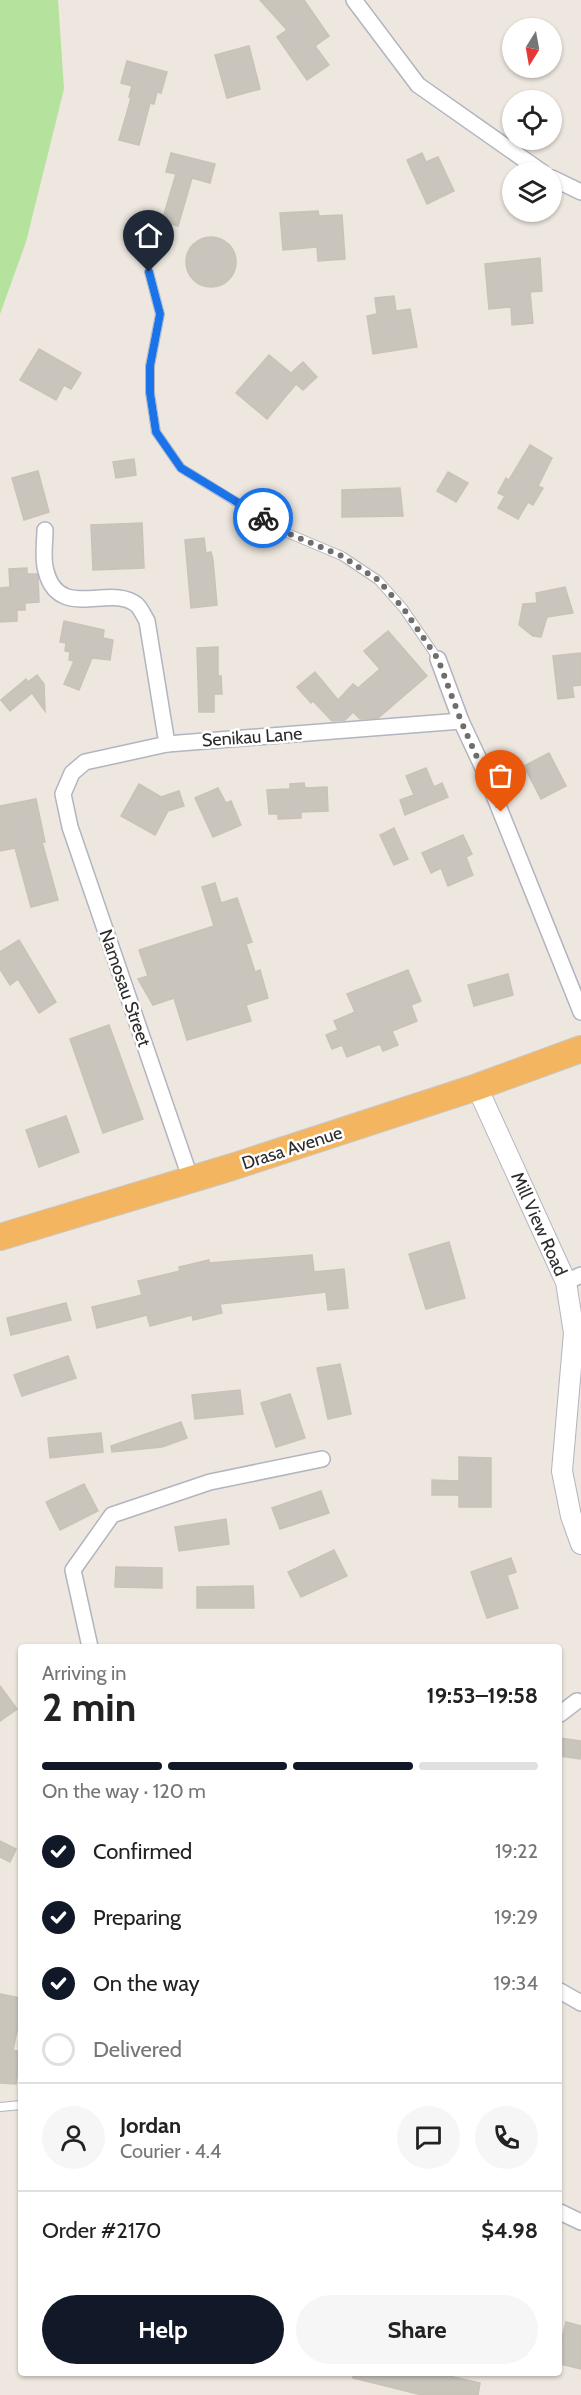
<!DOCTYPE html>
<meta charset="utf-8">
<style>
:root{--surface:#fff;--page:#f6f6f6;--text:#222;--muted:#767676;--line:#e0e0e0;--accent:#111827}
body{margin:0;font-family:Cabin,sans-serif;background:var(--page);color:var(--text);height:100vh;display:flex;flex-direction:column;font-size:22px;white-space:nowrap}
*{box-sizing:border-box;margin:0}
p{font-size:20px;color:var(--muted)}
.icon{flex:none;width:33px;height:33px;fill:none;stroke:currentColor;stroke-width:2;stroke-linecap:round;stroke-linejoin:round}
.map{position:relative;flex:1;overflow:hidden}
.panel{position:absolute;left:18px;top:1644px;width:544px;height:732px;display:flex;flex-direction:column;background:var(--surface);border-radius:6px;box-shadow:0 2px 4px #0004}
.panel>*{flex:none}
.needle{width:39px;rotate:191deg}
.buttons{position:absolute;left:502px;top:18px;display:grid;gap:12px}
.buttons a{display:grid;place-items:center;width:60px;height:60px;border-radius:50%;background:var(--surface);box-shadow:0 2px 4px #0004;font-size:30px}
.pin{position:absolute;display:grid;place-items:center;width:51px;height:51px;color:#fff;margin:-62px -26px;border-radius:50% 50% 50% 0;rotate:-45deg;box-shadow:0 0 6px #0007}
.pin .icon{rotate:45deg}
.courier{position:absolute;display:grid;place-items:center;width:60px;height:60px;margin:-30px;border:4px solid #1a73e8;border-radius:50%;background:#fff;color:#222;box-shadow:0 2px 8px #0007}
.summary em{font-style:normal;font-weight:800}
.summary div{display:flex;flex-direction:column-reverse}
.summary{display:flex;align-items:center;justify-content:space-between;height:102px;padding:0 24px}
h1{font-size:39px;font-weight:800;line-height:45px}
.bar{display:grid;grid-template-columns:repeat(4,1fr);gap:9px 6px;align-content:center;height:72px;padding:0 24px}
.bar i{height:8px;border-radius:4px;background:var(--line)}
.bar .active{background:var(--accent)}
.bar p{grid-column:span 4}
.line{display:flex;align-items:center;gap:15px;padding:0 24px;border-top:2px solid var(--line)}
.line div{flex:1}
.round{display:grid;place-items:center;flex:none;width:63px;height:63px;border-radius:32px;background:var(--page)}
ol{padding:0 24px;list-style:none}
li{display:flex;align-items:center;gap:18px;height:66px}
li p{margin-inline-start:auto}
li .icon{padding:6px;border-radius:50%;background:var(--accent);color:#fff;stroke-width:4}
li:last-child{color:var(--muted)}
li i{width:33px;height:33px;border:3px solid var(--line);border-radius:50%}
.action{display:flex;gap:12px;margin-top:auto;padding:12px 24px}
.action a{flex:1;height:69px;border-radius:36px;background:var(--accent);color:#fff;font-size:24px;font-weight:800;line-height:69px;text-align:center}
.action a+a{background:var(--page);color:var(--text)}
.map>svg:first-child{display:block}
.green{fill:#b5e29d}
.building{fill:#c9c5bd;stroke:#c9c2b8;stroke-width:1.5}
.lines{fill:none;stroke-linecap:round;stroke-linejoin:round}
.service-casing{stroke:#b2b5bf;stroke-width:10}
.minor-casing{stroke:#b2b5bf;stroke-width:18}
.tertiary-casing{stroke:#b2b5bf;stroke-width:22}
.trunk-casing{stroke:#c8c8c8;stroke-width:28}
.service{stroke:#fff;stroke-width:8}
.minor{stroke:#fff;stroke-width:15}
.tertiary{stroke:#fff;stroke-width:20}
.trunk{stroke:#f4b560;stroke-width:26}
.done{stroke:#706d6b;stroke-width:6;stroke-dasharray:0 10.8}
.route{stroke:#1a73e8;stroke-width:8}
.labels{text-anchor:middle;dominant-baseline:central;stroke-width:5;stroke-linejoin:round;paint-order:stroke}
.street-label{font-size:18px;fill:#2c2c2c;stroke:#fff}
</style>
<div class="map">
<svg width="581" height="2395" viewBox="0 0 581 2395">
<rect width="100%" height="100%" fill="#ede7df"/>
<path class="green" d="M0,0H58L64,89L26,242L0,314Z"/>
<g class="building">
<path d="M260,0H304L329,36L315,46L329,65L307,80L277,37L287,30Z"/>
<path d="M249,46L260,89L227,98L215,55Z"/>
<path d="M127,61L167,72L161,93L157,92L154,104L150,103L139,145L119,140L131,98L129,97L132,86L121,83Z"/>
<path d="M171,153L215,164L210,183L192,178L178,226L162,221L176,174L166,172Z"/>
<path d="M422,153L426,162L438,157L454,191L427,204L407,160Z"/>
<path d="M318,211L319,216L342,215L345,259L318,261L317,247L283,250L280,213Z"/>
<circle cx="211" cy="262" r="25"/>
<path d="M540,258L542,291L530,292L533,323L512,325L511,307L489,309L485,264Z"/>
<path d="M394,296L396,311L410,309L417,347L373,354L367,316L377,314L375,298Z"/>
<path d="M39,349L81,373L71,389L64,385L56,400L20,380Z"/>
<path d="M269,355L291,373L303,362L317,377L303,390L296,384L267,419L236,393Z"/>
<path d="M530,445L552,458L538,486L543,488L533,505L528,502L518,519L498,508L505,496L498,493L506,478L509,480Z"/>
<path d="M134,459L136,475L116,478L113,462Z"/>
<path d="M38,471L49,512L24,520L12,478Z"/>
<path d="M448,472L468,483L456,502L437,491Z"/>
<path d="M400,488L403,516L342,517V490Z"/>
<path d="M142,523L144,568L93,570L91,525Z"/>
<path d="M204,538L206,553L211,552L213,560L217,605L191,608L185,540Z"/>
<path d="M27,568V574H37L38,577L39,602L25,603V610H17V621L0,622V588L10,587L9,569Z"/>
<path d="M565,587L573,613L547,617L541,637L533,636L519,625L523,604L537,603L536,593Z"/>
<path d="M64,621L104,630L103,638L113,640L110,660L92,658L79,690L64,684L74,661L69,660L70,652L65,651L66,643L60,642Z"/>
<path d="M388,631L427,676L378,718L360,719L353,712L345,720L332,721L313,701L311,703L297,687L315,672L338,700L353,684L358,688L380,669L364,651Z"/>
<path d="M218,647V676H221L222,694H214V712H199L197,648Z"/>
<path d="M581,653V685L572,686L574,697L558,699L553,656Z"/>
<path d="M37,675L44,684L45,711L32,693L10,711L1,700L26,679L28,682Z"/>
<path d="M549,753L566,786L541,799L524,766Z"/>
<path d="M426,768L434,787L442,783L448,797L405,815L400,800L414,795L406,776Z"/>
<path d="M304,783L305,788L327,787L328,811L301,812V818L278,819V814H269L267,790L290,789V784Z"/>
<path d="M139,784L161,797L179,791L184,806L168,811L155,835L121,816Z"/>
<path d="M218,788L226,803L231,801L241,825L213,837L195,798Z"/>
<path d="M36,799L45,842H42L58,900L31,907L15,848L0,851V806Z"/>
<path d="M394,828L408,859L394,865L380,835Z"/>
<path d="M463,835L472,854L466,857L473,875L448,886L441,868L431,873L422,853Z"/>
<path d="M215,883L221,903L237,898L252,942L246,944L255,972L260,970L268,998L246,1005L251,1021L187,1040L174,998L153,1005L138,979L148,976L139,950L214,926L202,887Z"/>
<path d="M19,940L56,1002L39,1013L18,979L10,985L0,969V952Z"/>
<path d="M408,970L421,1001L411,1005L417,1021L392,1031L398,1045L383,1051L380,1044L347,1057L342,1045L332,1049L326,1035L338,1030L334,1021L355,1012L347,994Z"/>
<path d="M508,974L513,995L474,1006L468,985Z"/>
<path d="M109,1025L143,1119L103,1133L70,1039Z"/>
<path d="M66,1116L79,1152L39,1167L26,1130Z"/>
<path d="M449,1242L465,1298L426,1309L409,1254Z"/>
<path d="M312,1255L314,1272L344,1269L348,1308L328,1310L326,1292L220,1304L222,1313L193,1320L192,1315L150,1326L147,1315L97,1328L92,1307L142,1295L138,1281L180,1271L179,1267L209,1260V1263Z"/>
<path d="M66,1303L71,1320L11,1335L7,1318Z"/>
<path d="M68,1356L76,1378L22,1396L14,1375Z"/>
<path d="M340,1364L351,1414L328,1419L317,1368Z"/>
<path d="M240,1390L243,1414L195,1419L192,1395Z"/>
<path d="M290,1394L305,1438L276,1447L261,1403Z"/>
<path d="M181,1422L187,1438L162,1447L112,1452L111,1446Z"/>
<path d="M101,1433L103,1452L50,1458L48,1438Z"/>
<path d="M459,1457L491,1458V1507H459V1495H432V1480L459,1481Z"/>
<path d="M84,1484L98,1511L60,1530L46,1502Z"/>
<path d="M321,1491L329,1513L280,1529L272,1508Z"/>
<path d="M226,1519L229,1544L179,1551L175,1527Z"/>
<path d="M334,1550L347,1576L301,1597L288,1572Z"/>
<path d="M511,1558L516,1572L507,1575L518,1608L487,1618L471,1572Z"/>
<path d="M116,1567L162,1568V1588L115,1587Z"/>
<path d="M253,1586L254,1608H197V1587Z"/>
<path d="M0,1686L17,1709L0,1721Z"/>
<path d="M560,1738L581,1741L580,1759L560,1756Z"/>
<path d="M0,1841L16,1849L10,1862L0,1857Z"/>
<path d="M0,1994L21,1998V2012L13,2050L21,2052L16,2084L0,2083Z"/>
<path d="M566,2322L581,2326V2369L560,2364V2346Z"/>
<path d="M353,2373H436L480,2383L478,2395H422L353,2378Z"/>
</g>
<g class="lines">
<g class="service-casing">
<g id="service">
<path d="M149,272L160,314L150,366V393L156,432L181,468L285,532L342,556L378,580L403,608L438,659"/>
<path d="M0,2107L21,2105"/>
</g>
</g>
<g class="minor-casing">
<g id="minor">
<path d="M354,0L418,85L542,172"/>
<path d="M552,178L581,192"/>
<path d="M45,530C45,542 42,559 46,571C59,622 111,583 137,605C141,609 144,616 147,621L167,744"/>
<path d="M438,659L461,721L483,768L581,1012"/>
<path d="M191,1180L70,827L63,794L72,773L85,762L167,744L461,721"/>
<path d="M566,1282L581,1275"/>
<path d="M90,1647L73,1570L112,1515L210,1482L322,1459"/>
<path d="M560,1714L577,1701"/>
<path d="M560,1991L581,2003"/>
<path d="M560,2212L581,2222"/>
</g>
</g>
<g class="tertiary-casing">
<path id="tertiary" d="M477,1087L566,1282L574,1333L562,1471L571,1516L581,1544"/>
</g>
<g class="trunk-casing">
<path id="trunk" d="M0,1237L232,1167L477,1087L581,1049"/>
</g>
<use href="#service" class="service"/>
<use href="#minor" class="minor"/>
<use href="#tertiary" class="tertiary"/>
<use href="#trunk" class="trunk"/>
</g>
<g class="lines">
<path class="done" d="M263,518L285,532L342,556L378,580L403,608L438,659L461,721L501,812"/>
<path class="route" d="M149,272L160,314L150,366V393L156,432L181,468L263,518"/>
</g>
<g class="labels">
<g class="street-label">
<text transform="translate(252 737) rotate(-4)">Senikau Lane</text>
<text transform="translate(125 988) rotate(71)">Namosau Street</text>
<text transform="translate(292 1148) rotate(-18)">Drasa Avenue</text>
<text transform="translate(539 1224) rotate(66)">Mill View Road</text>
</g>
</g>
</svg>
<div class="buttons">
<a><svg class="needle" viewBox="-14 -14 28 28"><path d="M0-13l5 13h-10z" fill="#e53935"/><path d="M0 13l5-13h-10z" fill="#767676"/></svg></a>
<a><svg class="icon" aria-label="locate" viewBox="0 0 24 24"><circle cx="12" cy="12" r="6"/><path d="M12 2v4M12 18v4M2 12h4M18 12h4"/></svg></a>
<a><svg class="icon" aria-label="layers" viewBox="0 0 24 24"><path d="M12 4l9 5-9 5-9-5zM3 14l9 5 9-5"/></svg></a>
</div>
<div class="pin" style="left:501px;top:812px;background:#ea580c"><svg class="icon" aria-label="bag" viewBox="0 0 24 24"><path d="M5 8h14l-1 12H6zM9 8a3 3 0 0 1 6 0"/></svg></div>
<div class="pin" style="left:149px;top:272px;background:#1f2937"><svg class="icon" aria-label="home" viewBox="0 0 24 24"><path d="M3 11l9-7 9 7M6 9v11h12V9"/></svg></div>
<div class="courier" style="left:263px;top:518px"><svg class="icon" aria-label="bike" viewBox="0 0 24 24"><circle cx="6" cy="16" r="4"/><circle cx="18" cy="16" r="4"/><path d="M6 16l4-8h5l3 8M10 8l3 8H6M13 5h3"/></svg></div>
<section class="panel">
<div class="summary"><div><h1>2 min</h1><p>Arriving in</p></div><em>19:53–19:58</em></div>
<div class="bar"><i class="active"></i><i class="active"></i><i class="active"></i><i></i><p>On the way · 120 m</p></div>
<ol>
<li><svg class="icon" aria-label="check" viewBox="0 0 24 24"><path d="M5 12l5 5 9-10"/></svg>Confirmed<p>19:22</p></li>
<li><svg class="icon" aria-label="check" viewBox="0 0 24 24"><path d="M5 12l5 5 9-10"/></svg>Preparing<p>19:29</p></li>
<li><svg class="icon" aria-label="check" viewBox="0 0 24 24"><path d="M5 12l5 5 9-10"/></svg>On the way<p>19:34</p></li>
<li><i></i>Delivered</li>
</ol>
<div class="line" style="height:108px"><a class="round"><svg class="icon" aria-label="person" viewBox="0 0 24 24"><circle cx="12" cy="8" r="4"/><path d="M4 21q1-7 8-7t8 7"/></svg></a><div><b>Jordan</b><p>Courier · 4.4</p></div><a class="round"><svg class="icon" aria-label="chat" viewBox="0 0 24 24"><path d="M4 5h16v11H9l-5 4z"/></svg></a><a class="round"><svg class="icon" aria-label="phone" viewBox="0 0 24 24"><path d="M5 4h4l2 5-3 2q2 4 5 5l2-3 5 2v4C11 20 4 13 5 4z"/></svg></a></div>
<div class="line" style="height:78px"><div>Order #2170</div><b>$4.98</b></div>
<div class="action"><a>Help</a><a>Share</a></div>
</section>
</div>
